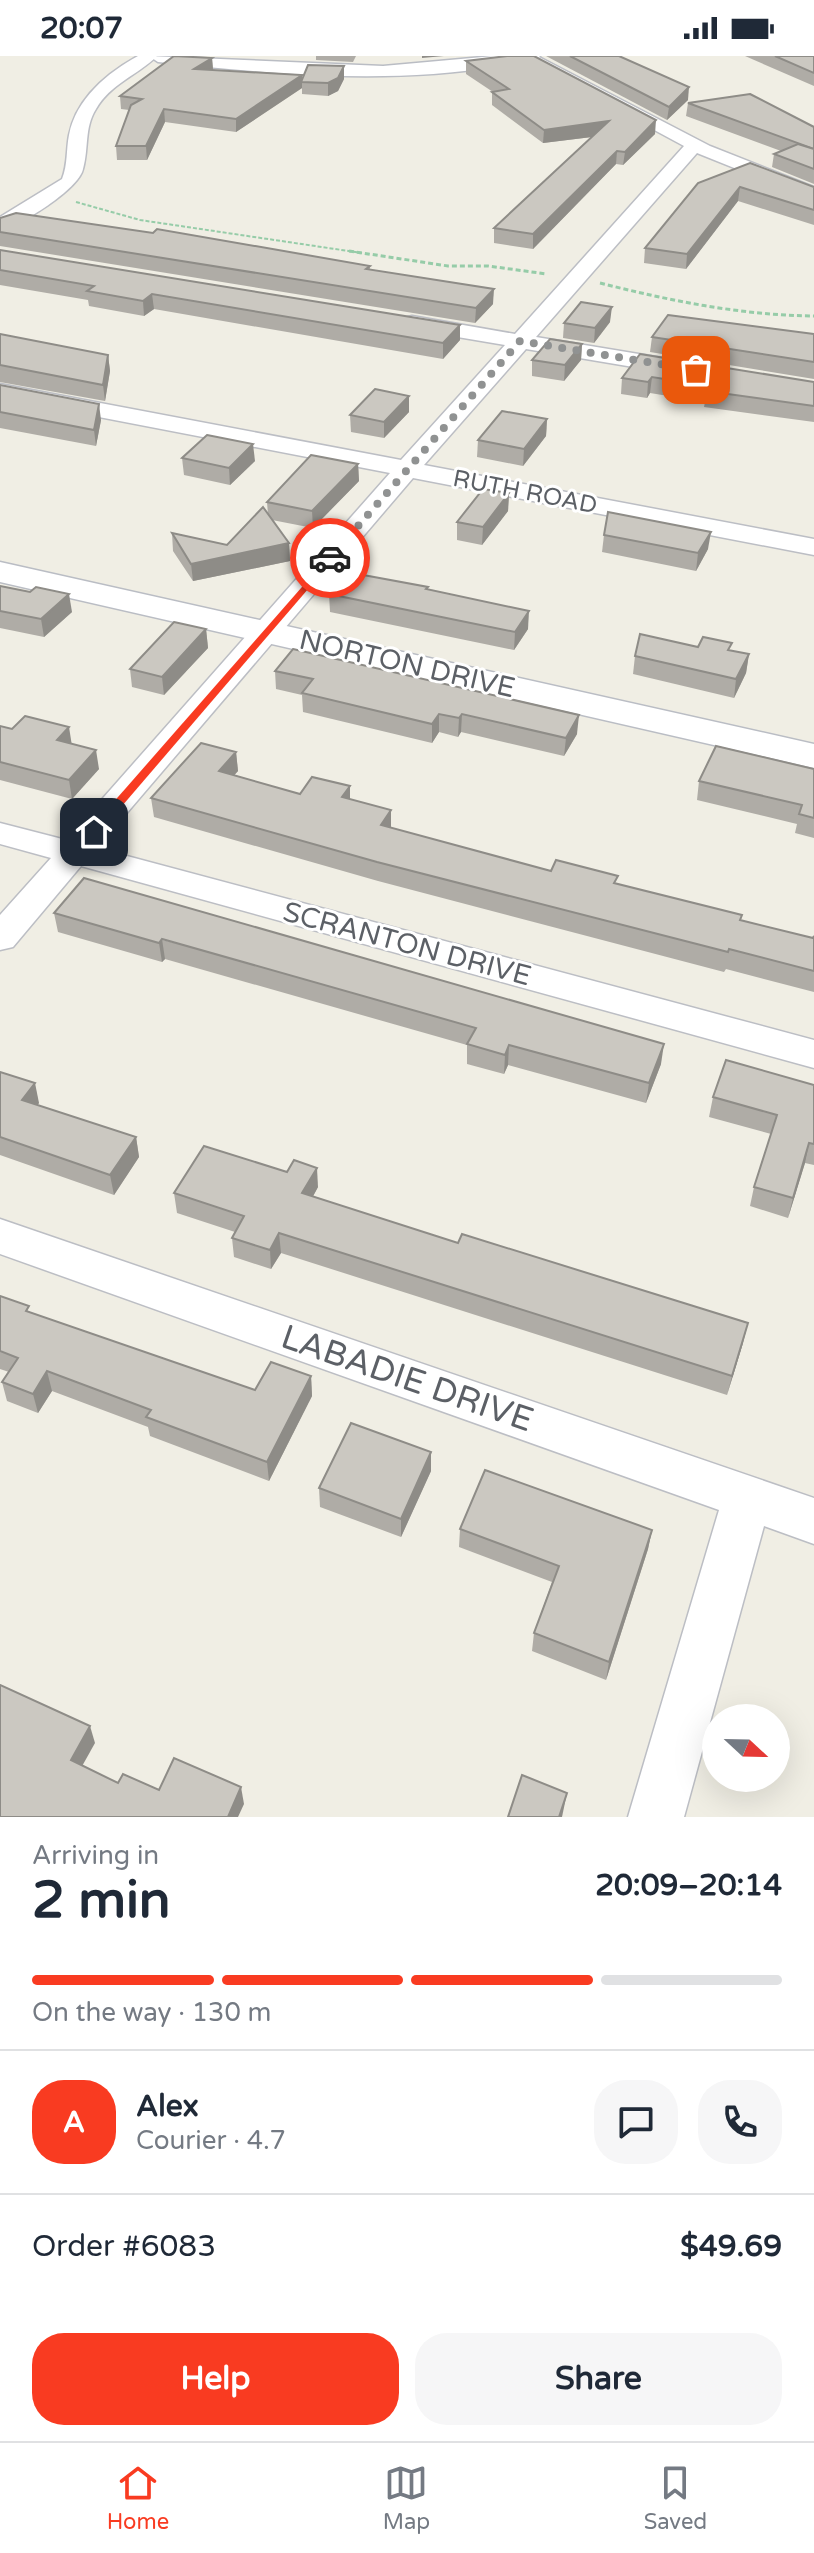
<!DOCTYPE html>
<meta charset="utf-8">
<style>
:root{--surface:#fff;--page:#f6f6f7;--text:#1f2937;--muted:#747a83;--line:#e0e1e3;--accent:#f93b21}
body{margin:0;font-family:"Varela Round",sans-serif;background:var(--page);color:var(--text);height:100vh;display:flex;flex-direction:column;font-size:30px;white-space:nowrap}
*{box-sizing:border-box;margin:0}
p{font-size:26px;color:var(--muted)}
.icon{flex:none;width:44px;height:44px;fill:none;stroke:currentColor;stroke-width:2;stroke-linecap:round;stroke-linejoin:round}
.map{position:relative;height:1761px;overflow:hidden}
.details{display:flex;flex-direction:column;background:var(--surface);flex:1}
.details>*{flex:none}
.needle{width:52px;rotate:112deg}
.tools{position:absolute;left:702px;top:1648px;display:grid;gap:16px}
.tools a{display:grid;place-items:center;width:88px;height:88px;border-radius:50%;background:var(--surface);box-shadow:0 8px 32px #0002;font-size:40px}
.pin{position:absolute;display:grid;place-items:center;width:68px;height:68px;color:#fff;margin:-34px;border-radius:16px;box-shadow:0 4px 12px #0006}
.courier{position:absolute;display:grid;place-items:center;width:80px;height:80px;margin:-40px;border:6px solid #f93b21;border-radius:50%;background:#fff;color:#222;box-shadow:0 2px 10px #0007}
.headline em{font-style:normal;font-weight:700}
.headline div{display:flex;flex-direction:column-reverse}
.headline{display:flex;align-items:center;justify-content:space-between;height:136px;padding:0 32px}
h1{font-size:52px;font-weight:700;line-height:60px}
.bar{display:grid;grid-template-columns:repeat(4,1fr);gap:12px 8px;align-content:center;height:96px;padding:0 32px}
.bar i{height:10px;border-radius:6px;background:var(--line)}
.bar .selected{background:var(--accent)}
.bar p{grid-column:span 4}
.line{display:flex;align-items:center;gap:20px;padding:0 32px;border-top:2px solid var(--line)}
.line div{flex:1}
.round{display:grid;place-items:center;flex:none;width:84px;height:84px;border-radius:32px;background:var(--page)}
.cta{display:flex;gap:16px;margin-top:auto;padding:16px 32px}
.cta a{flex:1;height:92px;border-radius:32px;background:var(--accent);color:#fff;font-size:32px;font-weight:700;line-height:92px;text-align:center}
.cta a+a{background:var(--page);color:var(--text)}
.status{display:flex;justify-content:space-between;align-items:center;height:56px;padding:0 40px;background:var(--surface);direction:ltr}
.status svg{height:22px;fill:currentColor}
.dock{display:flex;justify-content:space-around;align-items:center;height:112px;border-top:2px solid var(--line);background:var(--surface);font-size:22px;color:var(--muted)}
.dock a{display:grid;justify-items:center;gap:4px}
.dock .selected{color:var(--accent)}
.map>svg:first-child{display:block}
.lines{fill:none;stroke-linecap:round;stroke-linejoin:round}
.street-casing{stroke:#bcbec4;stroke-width:3}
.secondary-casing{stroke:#babdc4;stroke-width:3}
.path-far1{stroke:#96cca8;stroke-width:2;stroke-dasharray:4 2;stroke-linecap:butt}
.path{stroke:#96cca8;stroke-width:3;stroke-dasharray:5 3;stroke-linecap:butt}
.street{fill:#fff;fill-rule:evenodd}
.secondary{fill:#fff;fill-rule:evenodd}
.wall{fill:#afaca6}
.shaded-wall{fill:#8e8c87}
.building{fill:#cbc8c1;stroke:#8e8c87;stroke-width:2}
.route{fill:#f93b21}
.done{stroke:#909292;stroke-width:8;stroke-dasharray:0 14.4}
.labels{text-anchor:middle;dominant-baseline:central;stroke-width:6;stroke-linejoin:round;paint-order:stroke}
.far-street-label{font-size:24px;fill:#5c6066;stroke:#fff}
.street-label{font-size:28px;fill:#5c6066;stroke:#fff}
.near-street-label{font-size:34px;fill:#5c6066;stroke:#fff}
</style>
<div class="status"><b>20:07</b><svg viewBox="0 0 49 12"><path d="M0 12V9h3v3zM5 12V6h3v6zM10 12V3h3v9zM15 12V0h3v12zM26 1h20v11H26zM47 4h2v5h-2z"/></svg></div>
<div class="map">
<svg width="814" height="1761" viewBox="0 0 814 1761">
<rect width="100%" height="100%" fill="#f0eee4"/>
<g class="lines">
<g class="street-casing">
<g id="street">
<path d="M138,0H157C138,19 110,28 96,53C84,72 89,92 83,113C79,133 20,170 0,175V161L62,123C68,108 66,94 69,79C76,43 107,17 138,0Z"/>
<path d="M517,0H537L710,90L814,131V144L697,97L536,281L681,305L692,312L689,317L681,319L526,293L424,409L814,483V499L413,422L97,792L814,984V1012L81,810L13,891L0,894V859L51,802L0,788V767L66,784L390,417L0,342V328L401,404L505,289L404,272L401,267L404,262L412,260L515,278L684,90Z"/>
<path d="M0,1163L814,1442V1488L764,1470L684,1761H628L719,1454L0,1198Z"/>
</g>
</g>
<g class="secondary-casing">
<g id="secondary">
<path d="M149,0L383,10L494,0H540C532,9 513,8 500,10C386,29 273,18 158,6Z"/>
<path d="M0,506L814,688V712L0,526Z"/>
</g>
</g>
<path class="path-far1" d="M76,146L140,164L362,197"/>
<g class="path">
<path d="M349,195L448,210H488L547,218"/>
<path d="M600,227C671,245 740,259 814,260"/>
</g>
<use href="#street" class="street"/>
<use href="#secondary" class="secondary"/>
</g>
<g class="wall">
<path d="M316,0H356L353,6L316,4Z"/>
<path d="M546,0H619L688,44L667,64Z"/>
<path d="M745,0H814V30Z"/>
<path d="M212,2L213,14L302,23L344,10V23L338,35L328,40L302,38V32L236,76L165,66L147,104H117L116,90L129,54L121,53L120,40Z"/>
<path d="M466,5L655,78L623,109L616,108L533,193L494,187V172L592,81L543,87L492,49V36H493L466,18Z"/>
<path d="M688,47L814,71V128L772,111L774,98L781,95L686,60Z"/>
<path d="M698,127L814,131V169L738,145L686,213L644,207L645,192Z"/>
<path d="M0,162L370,210V214L493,248L475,267L0,190Z"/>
<path d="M0,194L460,269V284L443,303L154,253L144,260L89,250L88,244L0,229Z"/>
<path d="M610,266L594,287L563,282L564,267Z"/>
<path d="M0,278L108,299L110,315L105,345L0,326Z"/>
<path d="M814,278V323L650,296L652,281Z"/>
<path d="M582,288L581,304L564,325L532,320V304Z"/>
<path d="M640,298L814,326V366L704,351L705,346L650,337L647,342L621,338L622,322Z"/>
<path d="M0,329L101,364L96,390L0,372Z"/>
<path d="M409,340V356L384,382L351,376L350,359Z"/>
<path d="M547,363L546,380L523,410L477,401L478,384Z"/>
<path d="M182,402L255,405L230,429L184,419Z"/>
<path d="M358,408L359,425L313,472L272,464L289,487L290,505L193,525L173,495L172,477L227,489L268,459L267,446Z"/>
<path d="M509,437L508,455L482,489L457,484V466Z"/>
<path d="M604,479L708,493L696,515L602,496Z"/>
<path d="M0,530L72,556L44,581L0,572Z"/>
<path d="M428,531V534L528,573L514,594L330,556L329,538Z"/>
<path d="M206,573L208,592L164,639L132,631L130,613Z"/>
<path d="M698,591L731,595L749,598L746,617L734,642L633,618L635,600Z"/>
<path d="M275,615L577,678L564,700L461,676L458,681L439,676L432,687L303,656L302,639L276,633Z"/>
<path d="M0,670L71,688L99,713L72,743L0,724Z"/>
<path d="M236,696L238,715L234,719L300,738L350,744L391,754V772L551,815L617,828L742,859L741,864L813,882L814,880V936L726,913L724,916L378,825L154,761L151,742Z"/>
<path d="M814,713V782L795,777L797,768L697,744L699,725Z"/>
<path d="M54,857L661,1008L646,1047L508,1009L504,1018L467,1008V989L165,903L162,906L58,876Z"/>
<path d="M0,1016L39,1047L37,1049L136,1081L139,1101L114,1139L0,1099Z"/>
<path d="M814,1029V1109L805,1107L788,1162L750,1150L754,1131L771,1078L709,1061L713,1041Z"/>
<path d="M318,1131L313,1140L743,1287L727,1339L281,1197L271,1213L234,1201L232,1182L235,1176L177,1157L174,1137Z"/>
<path d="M0,1240L30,1256L255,1334L311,1320L312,1340L269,1425L150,1380L148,1371L52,1335L38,1357L7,1345L2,1326L9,1316L0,1313Z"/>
<path d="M431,1415L401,1481L320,1451L319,1432Z"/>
<path d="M460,1473L652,1474L648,1493L606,1624L532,1595L534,1577L552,1526L459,1491Z"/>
</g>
<g class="shaded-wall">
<path d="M422,0H444L422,2Z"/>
<path d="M212,2L213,14L194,13Z"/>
<path d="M344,10V23L338,35L328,40V27Z"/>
<path d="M302,19V32L236,76V63Z"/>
<path d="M689,31L688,44L667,64L669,51Z"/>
<path d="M164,53L165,66L147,104L146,90Z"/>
<path d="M656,64L655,78L623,109L625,96Z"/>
<path d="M609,65L608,79L543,87L544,74Z"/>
<path d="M617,95L616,108L533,193V178Z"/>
<path d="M740,131L738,145L686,213L687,198Z"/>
<path d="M494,233L493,248L475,267L476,252Z"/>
<path d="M152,238L154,253L144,260L143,245Z"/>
<path d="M612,251L610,266L594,287L595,272Z"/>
<path d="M460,269V284L443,303V287Z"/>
<path d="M582,288L581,304L564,325L565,309Z"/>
<path d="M108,299L110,315L105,345L103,329Z"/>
<path d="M652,321L650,337L647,342L648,326Z"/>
<path d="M409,340V356L384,382V366Z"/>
<path d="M99,348L101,364L96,390L94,374Z"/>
<path d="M547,363L546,380L523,410L524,393Z"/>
<path d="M253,388L255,405L230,429L229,412Z"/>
<path d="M358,408L359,425L313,472L312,455Z"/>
<path d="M509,437L508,455L482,489L483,471Z"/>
<path d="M711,476L708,493L696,515L698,497Z"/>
<path d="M289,487L290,505L193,525L191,508Z"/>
<path d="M69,538L72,556L44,581L41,563Z"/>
<path d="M529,555L528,573L514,594L515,576Z"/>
<path d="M206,573L208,592L164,639L162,621Z"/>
<path d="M749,598L746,617L734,642L736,623Z"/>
<path d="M439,658V676L432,687V668Z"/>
<path d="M462,658L461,676L458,681L459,662Z"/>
<path d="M579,659L577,678L564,700L566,682Z"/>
<path d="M69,671L72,690L57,684Z"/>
<path d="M96,694L99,713L72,743L69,724Z"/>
<path d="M236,696L238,715L221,734L219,715Z"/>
<path d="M350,730V749L342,741Z"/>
<path d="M391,754V773L381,769Z"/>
<path d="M162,883L165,903L162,906L159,887Z"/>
<path d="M664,988L661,1008L646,1047L649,1027Z"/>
<path d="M509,989L508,1009L504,1018L505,999Z"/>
<path d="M35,1027L39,1047L26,1064L22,1044Z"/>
<path d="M136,1081L139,1101L114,1139L110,1119Z"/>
<path d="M809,1087L805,1107L788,1162L793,1142Z"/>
<path d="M317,1112L318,1131L304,1157L302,1137Z"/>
<path d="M279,1177L281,1197L271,1213L270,1194Z"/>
<path d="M748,1267L743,1287L727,1339L732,1320Z"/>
<path d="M47,1315L52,1335L38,1357L33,1338Z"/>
<path d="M311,1320L312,1340L269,1425L267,1406Z"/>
<path d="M431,1396V1415L401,1481V1463Z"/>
<path d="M652,1474L648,1493L606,1624L609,1606Z"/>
<path d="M90,1670L95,1687L76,1721L71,1704Z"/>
<path d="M241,1731L244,1748L238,1761H228Z"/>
<path d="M567,1737L562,1761H559Z"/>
</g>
<g class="building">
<path d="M174,0L212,2L194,13L302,19L236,63L164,53L146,90H116L131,49L142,43L120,40Z"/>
<path d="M507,0H534L656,64L625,96L617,95L533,178L494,172L609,65L544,74L492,36L509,33L466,5Z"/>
<path d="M570,0H619L689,31L669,51Z"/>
<path d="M775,0H814V17Z"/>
<path d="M308,9L344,10L338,22L328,27L301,26Z"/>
<path d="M750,38L814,71V93L688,47Z"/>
<path d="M798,88L814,93V113L774,98Z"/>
<path d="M750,107L814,131V154L740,131L687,198L645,192L698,127Z"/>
<path d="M16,157L153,177L157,173L370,210L366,213L494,233L476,252L0,176V162Z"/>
<path d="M0,194L460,269L443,287L152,238L143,245L87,235L94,230L0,214Z"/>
<path d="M581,246L612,251L595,272L564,267Z"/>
<path d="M668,259L814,278V306L652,281Z"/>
<path d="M0,278L108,299L103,329L0,309Z"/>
<path d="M550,283L582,288L565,309L532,304Z"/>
<path d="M640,298L814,326V350L706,335L709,330L652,321L648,326L622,322Z"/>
<path d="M0,329L99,348L94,374L0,356Z"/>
<path d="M375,333L409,340L384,366L350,359Z"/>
<path d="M502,355L547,363L524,393L478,384Z"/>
<path d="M207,379L253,388L229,412L182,402Z"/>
<path d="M311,399L358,408L312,455L267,446Z"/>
<path d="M483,433L509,437L483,471L457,466Z"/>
<path d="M263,451L289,487L191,508L172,477L227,489Z"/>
<path d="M608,456L711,476L698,497L604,479Z"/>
<path d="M347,516L428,531L426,533L529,555L515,576L329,538Z"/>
<path d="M0,530L30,536L36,531L69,538L41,563L0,555Z"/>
<path d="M174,566L206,573L162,621L130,613Z"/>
<path d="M640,578L698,591L703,581L732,587L728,594L749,598L736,623L635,600Z"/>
<path d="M293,593L579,659L566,682L462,658L459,662L439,658L432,668L302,637L313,623L275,615Z"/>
<path d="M25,660L69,671L57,684L96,694L69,724L0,706V670L12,673Z"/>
<path d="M201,687L236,696L219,715L300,738L312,721L350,730L342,741L391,754L381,769L551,815L556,804L618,820L614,827L742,859L740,864L813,882L814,880V915L729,893L728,896L377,806L151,742Z"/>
<path d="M716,690L814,713V762L799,758L802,749L699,725Z"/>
<path d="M84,822L664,988L649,1027L509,989L505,999L467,988L476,972L162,883L159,887L54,857Z"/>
<path d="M726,1004L814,1029V1088L809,1087L793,1142L754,1131L777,1059L713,1041Z"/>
<path d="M0,1016L35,1027L22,1044L136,1081L110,1119L0,1081Z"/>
<path d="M204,1090L287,1116L294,1104L317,1112L302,1137L458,1187L462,1178L748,1267L732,1320L279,1177L270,1194L232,1182L244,1160L174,1137Z"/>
<path d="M0,1240L29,1250L26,1255L255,1334L271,1306L311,1320L267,1406L146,1361L151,1354L47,1315L33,1338L2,1326L18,1302L0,1295Z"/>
<path d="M351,1367L431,1396L401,1463L319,1432Z"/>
<path d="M485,1414L652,1474L609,1606L534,1577L559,1510L460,1473Z"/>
<path d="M0,1629L90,1670L71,1704L118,1727L123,1718L159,1734L174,1702L241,1731L228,1761H0Z"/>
<path d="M522,1719L567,1737L559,1761H508Z"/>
</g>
<path class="route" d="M330,499L333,504L98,778H90V773Z"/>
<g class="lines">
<path class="done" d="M330,502L520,285L696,314"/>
</g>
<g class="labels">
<g class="far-street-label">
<text transform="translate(525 436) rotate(11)">RUTH ROAD</text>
</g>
<g class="street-label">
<text transform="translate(407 608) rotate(13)">NORTON DRIVE</text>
<text transform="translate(407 888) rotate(15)">SCRANTON DRIVE</text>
</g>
<g class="near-street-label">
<text transform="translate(407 1323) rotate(19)">LABADIE DRIVE</text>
</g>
</g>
</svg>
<div class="tools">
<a><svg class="needle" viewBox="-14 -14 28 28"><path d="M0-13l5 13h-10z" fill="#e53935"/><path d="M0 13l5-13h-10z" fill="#747a83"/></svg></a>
</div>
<div class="pin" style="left:696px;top:314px;background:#ea580c"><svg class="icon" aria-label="bag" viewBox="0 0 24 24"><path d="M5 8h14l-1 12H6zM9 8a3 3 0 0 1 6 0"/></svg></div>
<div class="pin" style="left:94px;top:776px;background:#1f2937"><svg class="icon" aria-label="home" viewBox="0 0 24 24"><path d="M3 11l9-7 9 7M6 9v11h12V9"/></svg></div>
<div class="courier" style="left:330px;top:502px"><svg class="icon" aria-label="car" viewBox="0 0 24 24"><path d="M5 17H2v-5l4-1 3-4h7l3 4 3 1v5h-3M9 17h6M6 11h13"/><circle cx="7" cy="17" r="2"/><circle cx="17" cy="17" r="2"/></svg></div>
</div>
<section class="details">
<div class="headline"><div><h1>2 min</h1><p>Arriving in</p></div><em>20:09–20:14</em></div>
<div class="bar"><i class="selected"></i><i class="selected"></i><i class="selected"></i><i></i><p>On the way · 130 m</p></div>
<div class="line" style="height:144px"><b class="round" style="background:var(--accent);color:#fff">A</b><div><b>Alex</b><p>Courier · 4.7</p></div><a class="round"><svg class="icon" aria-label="chat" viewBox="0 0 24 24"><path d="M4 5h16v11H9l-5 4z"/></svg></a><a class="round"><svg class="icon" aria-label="phone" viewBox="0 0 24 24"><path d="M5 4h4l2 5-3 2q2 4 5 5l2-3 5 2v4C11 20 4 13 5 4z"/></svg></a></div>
<div class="line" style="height:104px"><div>Order #6083</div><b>$49.69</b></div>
<div class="cta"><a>Help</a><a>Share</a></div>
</section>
<nav class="dock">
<a class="selected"><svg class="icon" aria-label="home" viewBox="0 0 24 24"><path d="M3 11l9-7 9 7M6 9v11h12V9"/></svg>Home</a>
<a><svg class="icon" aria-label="map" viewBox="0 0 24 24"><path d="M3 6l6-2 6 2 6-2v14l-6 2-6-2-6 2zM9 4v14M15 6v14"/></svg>Map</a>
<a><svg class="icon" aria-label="saved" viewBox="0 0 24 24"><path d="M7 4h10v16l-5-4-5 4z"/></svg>Saved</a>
</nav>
